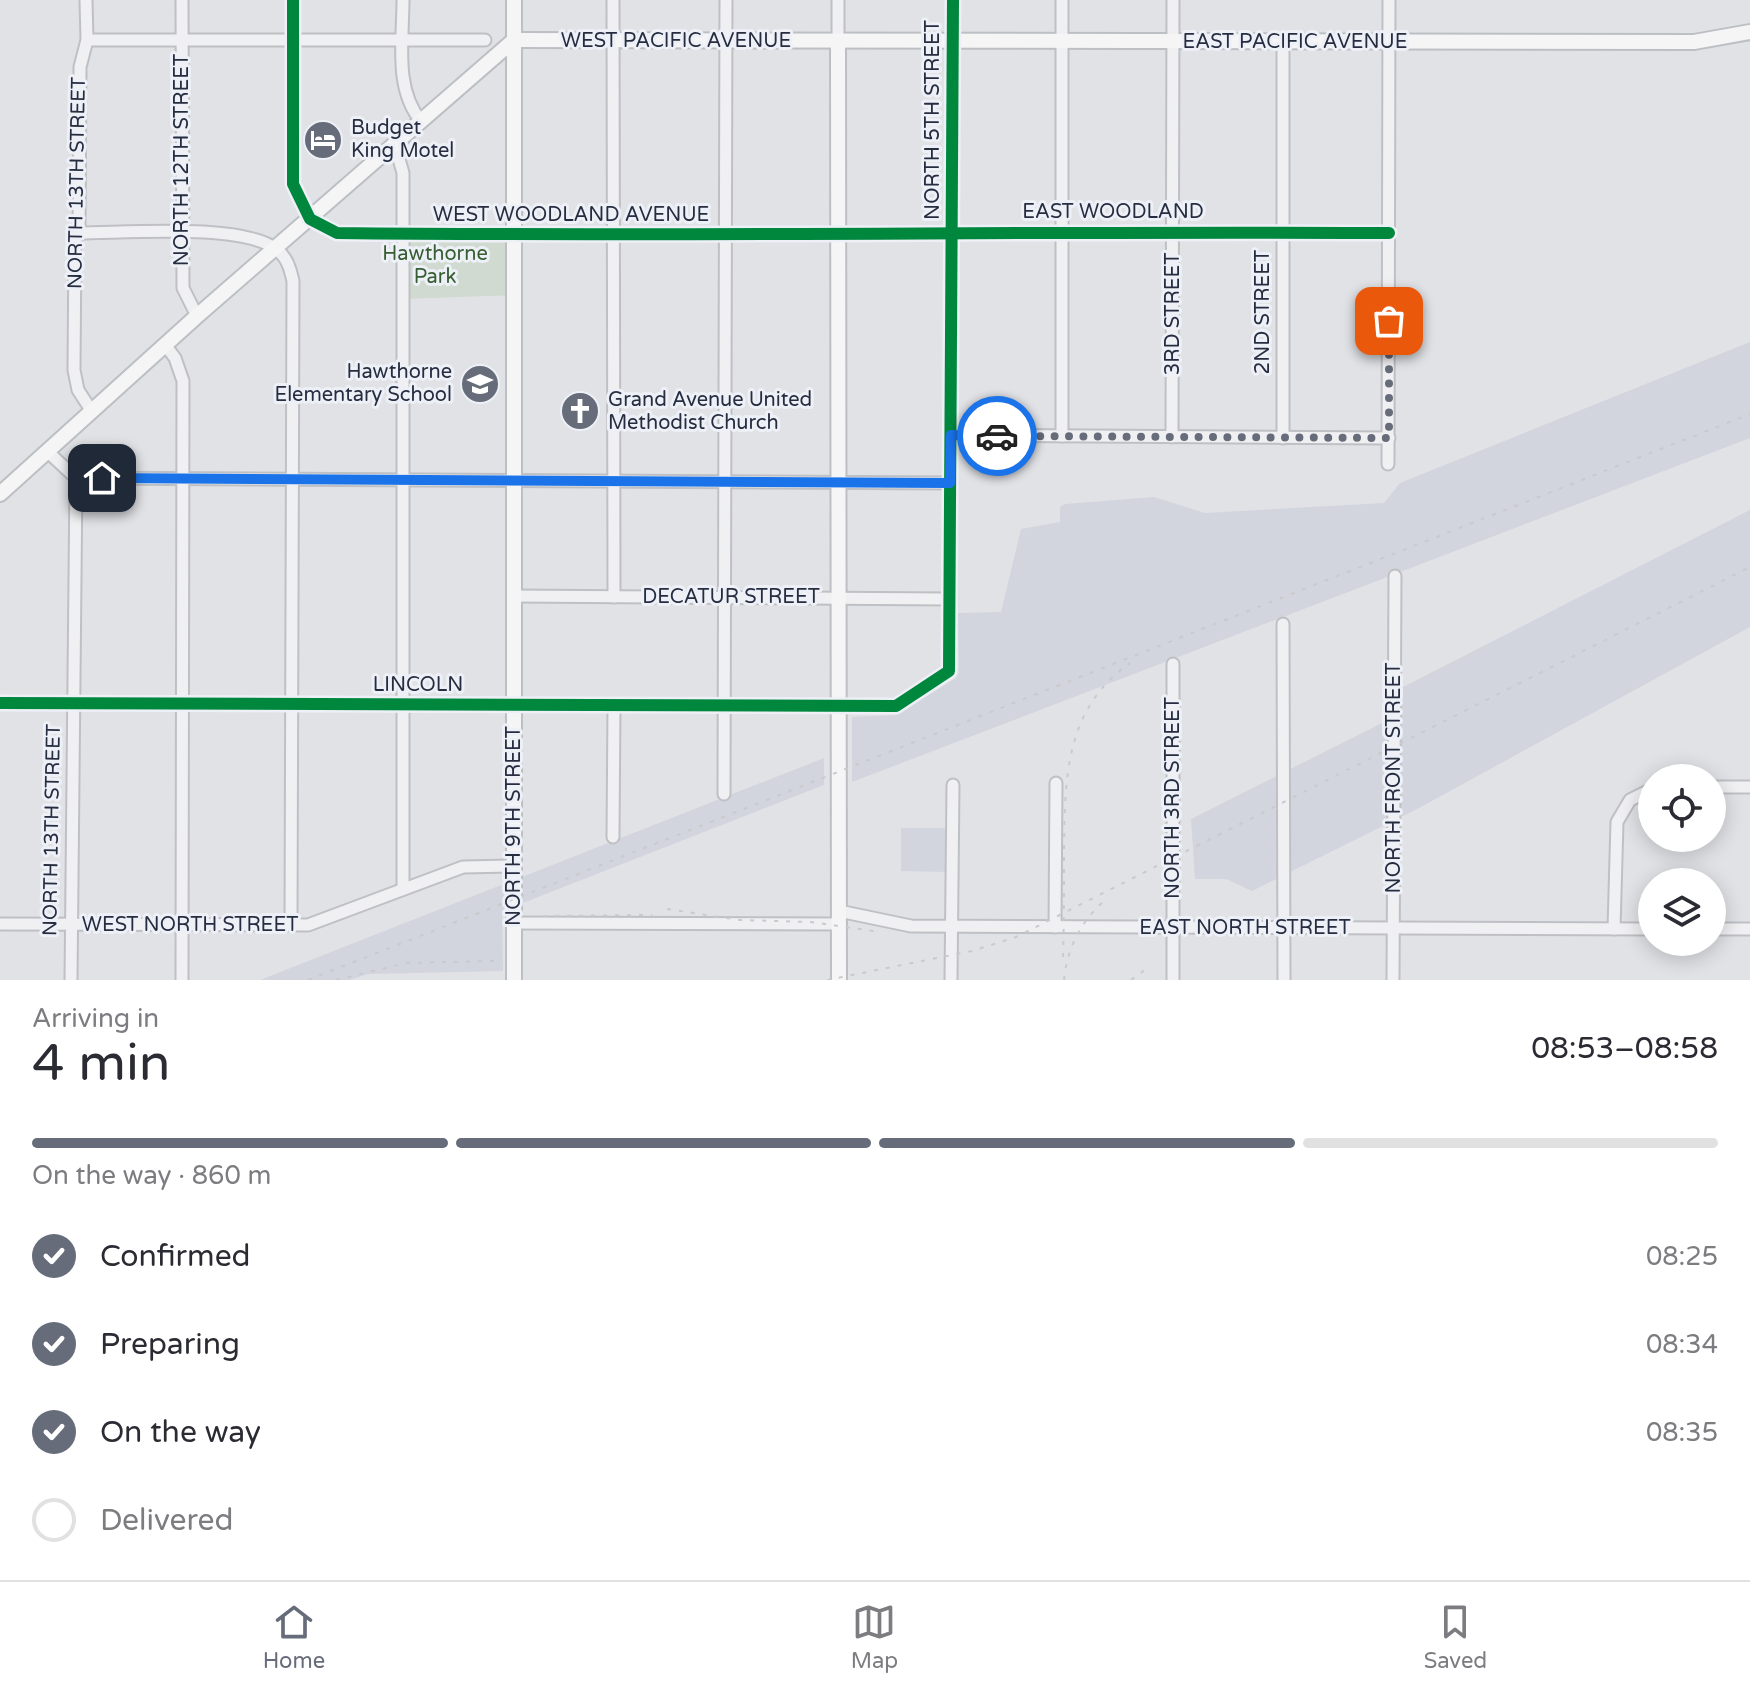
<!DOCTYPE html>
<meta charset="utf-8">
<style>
:root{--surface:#fff;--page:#f7f7f7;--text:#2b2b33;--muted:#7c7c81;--line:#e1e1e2;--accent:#676c7a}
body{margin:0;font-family:"Varela Round",sans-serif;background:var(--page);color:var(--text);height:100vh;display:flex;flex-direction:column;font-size:30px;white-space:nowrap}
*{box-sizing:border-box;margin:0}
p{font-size:26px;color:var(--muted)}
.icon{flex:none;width:44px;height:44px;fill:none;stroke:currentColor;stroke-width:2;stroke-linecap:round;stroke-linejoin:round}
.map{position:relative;height:980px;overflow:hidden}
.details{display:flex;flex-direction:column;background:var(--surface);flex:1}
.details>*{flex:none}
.fabs{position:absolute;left:1638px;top:764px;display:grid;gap:16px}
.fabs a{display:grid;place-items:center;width:88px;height:88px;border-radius:50%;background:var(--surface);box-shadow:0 4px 20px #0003;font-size:40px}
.pin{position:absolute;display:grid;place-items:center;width:68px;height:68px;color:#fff;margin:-34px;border-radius:16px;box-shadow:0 4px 12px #0006}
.courier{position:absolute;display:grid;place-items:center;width:80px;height:80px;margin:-40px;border:6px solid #1a73e8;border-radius:50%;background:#fff;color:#222;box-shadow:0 2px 10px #0007}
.summary em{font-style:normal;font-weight:600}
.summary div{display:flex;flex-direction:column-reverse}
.summary{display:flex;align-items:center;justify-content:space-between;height:136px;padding:0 32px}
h1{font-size:52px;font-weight:600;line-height:60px}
.bar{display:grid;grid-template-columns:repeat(4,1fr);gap:12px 8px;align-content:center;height:96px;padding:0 32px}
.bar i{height:10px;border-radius:6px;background:var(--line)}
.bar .current{background:var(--accent)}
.bar p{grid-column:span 4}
ol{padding:0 32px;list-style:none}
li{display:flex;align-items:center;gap:24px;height:88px}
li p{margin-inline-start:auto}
li .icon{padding:8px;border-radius:50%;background:var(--accent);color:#fff;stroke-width:4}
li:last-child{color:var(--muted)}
li i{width:44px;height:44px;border:4px solid var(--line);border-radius:50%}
.menu{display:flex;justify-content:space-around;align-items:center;height:112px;border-top:2px solid var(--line);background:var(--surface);font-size:22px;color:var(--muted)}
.menu a{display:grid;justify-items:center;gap:4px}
.menu .current{color:var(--accent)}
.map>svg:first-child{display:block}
.built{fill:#d2d5dd}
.green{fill:#d0dad0}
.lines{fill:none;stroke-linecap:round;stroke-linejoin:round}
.minor-casing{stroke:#bfc0c4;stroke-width:15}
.major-casing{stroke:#bcbfc4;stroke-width:18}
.minor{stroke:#f0f0f3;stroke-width:11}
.major{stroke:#f5f5f6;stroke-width:14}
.rail{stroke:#c9cace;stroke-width:2;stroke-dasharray:4 8;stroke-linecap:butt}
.cycleway-casing{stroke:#edf0f6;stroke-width:17}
.cycleway{stroke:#00873e;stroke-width:12}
.done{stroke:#676c7a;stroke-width:8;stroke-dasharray:0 14.4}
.route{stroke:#1a73e8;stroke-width:10}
.labels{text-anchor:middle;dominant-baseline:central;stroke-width:6;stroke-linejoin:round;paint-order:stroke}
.street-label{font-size:20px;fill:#262d40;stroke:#edf0f6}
.poi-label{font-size:20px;fill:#262d40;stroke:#edf0f6;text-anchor:start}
.park-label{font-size:20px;fill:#375d32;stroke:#edf0f6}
</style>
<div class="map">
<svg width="1750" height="980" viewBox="0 0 1750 980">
<rect width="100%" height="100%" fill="#e1e2e6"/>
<g class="built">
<path d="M1750,342V438L852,782V717L897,715L956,678L959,672L958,613L1001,612L1021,529L1060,522V507L1065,504L1154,497L1205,513L1384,503L1400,483Z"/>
<path d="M1750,510V627L1419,808L1252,891L1226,879H1195L1191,819L1384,722L1403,687Z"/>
<path d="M824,758V785L502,911L503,971L368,974L350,980H260Z"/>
<path d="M901,828H945L946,872L901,871Z"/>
</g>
<path class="green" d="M403,234L515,236V295L403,299Z"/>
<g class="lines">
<g class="minor-casing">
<g id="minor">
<path d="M86,0L87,40L80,67L79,233L75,240L74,370L78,390L91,410"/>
<path d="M182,0L183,288L197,316"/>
<path d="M293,0V184L310,219L337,233C688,237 1038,231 1389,233"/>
<path d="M403,0C403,40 394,89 421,121"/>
<path d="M613,0L614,597"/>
<path d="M838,0V41"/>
<path d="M87,40H485"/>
<path d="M395,145L403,173V889"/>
<path d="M79,233C126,233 241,223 276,249C287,257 290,268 293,281L291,924"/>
<path d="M166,346L175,358L183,381L182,980"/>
<path d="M951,435L1389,438"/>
<path d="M1062,436V0"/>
<path d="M1172,437L1173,0"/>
<path d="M1283,438V42"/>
<path d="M48,452L76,478L71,980"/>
<path d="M1388,464L1389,0"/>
<path d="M76,478L950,483"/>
<path d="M513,596L950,599"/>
<path d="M1283,624L1284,980"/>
<path d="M1173,664V980"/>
<path d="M0,703L896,706L949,671L953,0"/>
<path d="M1712,787H1750"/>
<path d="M724,794L726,0"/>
<path d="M613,837L614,706"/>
<path d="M839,911L911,926L1652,929"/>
<path d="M515,923L839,924"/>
<path d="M0,924L308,925L463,867L513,866"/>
<path d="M1055,927L1056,783"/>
<path d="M1614,929L1617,822L1630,800L1652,789"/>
<path d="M1712,929H1750"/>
<path d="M951,980L953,785"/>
<path d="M1393,980L1395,576"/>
</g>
</g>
<g class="major-casing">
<g id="major">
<path d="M514,0V980"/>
<path d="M514,40L1694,42L1750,32"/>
<path d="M838,41L839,980"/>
<path d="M0,494L197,316L514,40"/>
</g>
</g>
<use href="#minor" class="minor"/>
<use href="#major" class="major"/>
<g class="rail">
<path d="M667,909L740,920L811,922L880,932"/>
<path d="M543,916L652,915"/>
<path d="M1063,957C1064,920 1064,883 1064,846C1065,775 1066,708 1130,663"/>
<path d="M308,980L1750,414"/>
<path d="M336,980L406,963L494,961"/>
<path d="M827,980L972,951L1016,937L1750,567"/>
<path d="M1064,980C1067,948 1082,918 1108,898"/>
<path d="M1131,980L1149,967"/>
</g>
<g class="cycleway-casing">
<g id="cycleway">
<path d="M293,0V184L310,219L337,233C688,237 1038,231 1389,233"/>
<path d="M0,703L896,706L949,671L953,0"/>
</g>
</g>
<use href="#cycleway" class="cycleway"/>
</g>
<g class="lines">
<path class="done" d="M997,436L1389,438V321"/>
<path class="route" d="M102,478L950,483L951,435L997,436"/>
</g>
<defs>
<g id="hotel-disc" transform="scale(2)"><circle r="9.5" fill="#676c7a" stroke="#edf0f6"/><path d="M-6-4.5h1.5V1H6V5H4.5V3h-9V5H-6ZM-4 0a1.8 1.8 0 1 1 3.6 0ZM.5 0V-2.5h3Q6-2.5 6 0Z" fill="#fff"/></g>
<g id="school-disc" transform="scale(2)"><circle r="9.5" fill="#676c7a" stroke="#edf0f6"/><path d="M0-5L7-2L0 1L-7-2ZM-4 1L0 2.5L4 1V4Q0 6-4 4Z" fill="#fff"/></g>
<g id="church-disc" transform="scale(2)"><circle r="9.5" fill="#676c7a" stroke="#edf0f6"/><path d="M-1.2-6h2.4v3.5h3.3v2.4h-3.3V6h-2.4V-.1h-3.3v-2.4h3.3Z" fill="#fff"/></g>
</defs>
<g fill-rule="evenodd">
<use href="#hotel-disc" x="323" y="140"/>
<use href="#school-disc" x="480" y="384"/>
<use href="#church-disc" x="580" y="411"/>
</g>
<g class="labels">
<g class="street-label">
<text x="676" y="41">WEST PACIFIC AVENUE</text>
<text x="1295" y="42">EAST PACIFIC AVENUE</text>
<text transform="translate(933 120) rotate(-90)">NORTH 5TH STREET</text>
<text transform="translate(182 160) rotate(-90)">NORTH 12TH STREET</text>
<text transform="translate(77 183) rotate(-89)">NORTH 13TH STREET</text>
<text x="1113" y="212">EAST WOODLAND</text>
<text x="571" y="215">WEST WOODLAND AVENUE</text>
<text transform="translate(1263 312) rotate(-90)">2ND STREET</text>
<text transform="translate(1173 314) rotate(-90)">3RD STREET</text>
<text x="731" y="597">DECATUR STREET</text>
<text x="418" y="685">LINCOLN</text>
<text transform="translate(1394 778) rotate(-90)">NORTH FRONT STREET</text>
<text transform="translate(1173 798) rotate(-90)">NORTH 3RD STREET</text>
<text transform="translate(514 826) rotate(-90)">NORTH 9TH STREET</text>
<text transform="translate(52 830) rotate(-89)">NORTH 13TH STREET</text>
<text x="190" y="925">WEST NORTH STREET</text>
<text x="1245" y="928">EAST NORTH STREET</text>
</g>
<g class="poi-label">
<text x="351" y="128">Budget<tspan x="351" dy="23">King Motel</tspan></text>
<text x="452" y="372" text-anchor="end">Hawthorne<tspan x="452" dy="23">Elementary School</tspan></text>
<text x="608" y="400">Grand Avenue United<tspan x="608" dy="23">Methodist Church</tspan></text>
</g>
<g class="park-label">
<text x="435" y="254">Hawthorne<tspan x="435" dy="23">Park</tspan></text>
</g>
</g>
</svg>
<div class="fabs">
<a><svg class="icon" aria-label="locate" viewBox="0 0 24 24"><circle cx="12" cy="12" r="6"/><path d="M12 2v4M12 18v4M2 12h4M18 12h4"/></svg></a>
<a><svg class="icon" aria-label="layers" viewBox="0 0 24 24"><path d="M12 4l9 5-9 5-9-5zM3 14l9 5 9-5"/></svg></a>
</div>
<div class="pin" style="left:1389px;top:321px;background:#ea580c"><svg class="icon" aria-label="bag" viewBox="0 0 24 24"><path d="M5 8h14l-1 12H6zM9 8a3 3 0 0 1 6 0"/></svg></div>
<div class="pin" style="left:102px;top:478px;background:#1f2937"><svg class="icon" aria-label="home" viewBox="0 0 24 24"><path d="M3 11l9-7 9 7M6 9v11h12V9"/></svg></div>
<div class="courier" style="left:997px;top:436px"><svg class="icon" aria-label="car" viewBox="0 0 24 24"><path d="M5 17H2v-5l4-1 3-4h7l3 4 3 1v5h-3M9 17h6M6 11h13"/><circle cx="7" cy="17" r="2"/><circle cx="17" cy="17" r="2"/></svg></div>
</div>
<section class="details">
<div class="summary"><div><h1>4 min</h1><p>Arriving in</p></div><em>08:53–08:58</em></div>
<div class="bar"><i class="current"></i><i class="current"></i><i class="current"></i><i></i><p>On the way · 860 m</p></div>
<ol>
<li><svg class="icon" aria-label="check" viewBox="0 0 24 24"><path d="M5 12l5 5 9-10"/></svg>Confirmed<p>08:25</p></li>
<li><svg class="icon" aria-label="check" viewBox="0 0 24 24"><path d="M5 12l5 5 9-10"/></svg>Preparing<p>08:34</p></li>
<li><svg class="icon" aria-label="check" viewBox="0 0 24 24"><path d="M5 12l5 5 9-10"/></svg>On the way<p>08:35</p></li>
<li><i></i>Delivered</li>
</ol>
</section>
<nav class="menu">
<a class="current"><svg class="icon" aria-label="home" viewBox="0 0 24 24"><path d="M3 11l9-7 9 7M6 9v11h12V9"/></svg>Home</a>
<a><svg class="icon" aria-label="map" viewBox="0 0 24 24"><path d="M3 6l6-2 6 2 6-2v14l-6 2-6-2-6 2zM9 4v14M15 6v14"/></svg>Map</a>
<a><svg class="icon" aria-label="saved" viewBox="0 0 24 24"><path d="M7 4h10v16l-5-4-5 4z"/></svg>Saved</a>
</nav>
